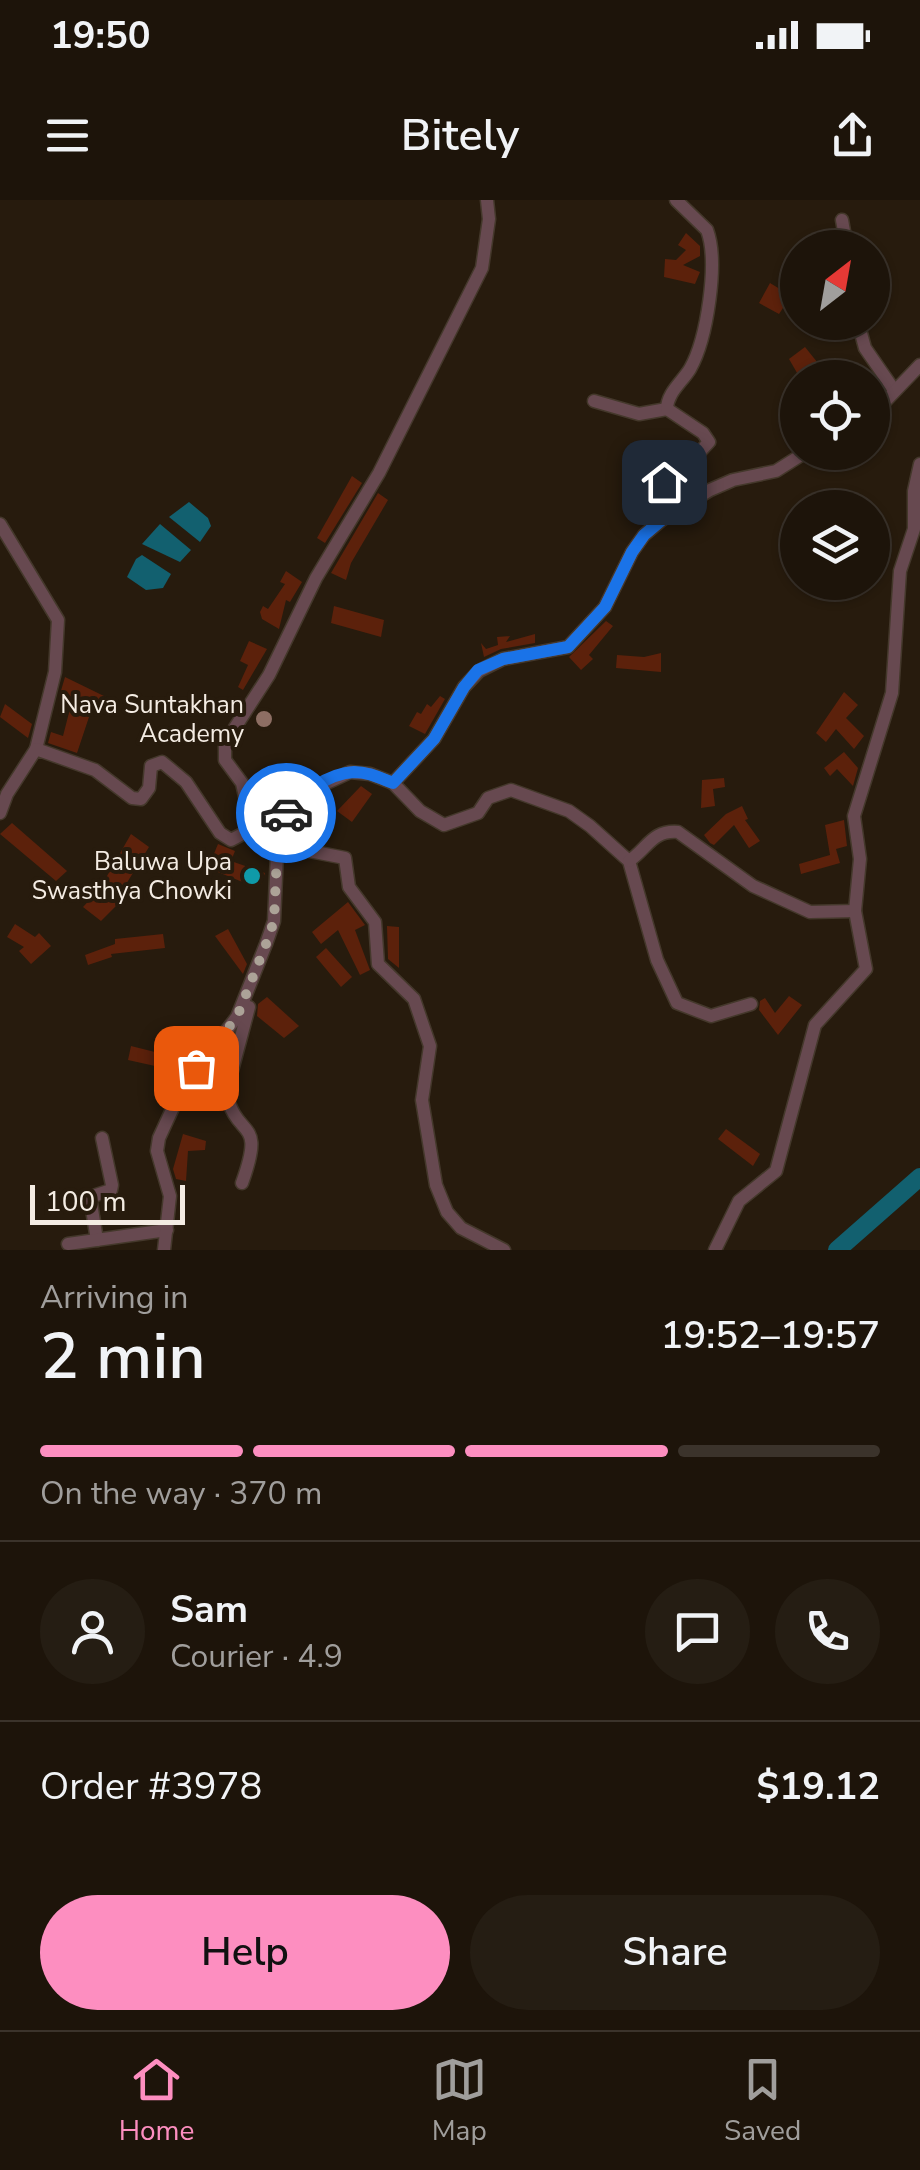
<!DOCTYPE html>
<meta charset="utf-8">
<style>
:root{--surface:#1d140a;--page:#251d13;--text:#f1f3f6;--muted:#a09e9c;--line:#3b332b;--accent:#fd8ec0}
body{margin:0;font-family:"Nunito Sans",sans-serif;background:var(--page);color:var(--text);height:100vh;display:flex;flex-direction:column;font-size:38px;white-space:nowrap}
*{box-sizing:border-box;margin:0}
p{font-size:32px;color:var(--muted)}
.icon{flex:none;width:55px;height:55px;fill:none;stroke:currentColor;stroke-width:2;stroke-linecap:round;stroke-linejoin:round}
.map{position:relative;height:1050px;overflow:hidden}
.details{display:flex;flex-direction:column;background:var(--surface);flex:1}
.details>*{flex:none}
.needle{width:65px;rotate:31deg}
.tools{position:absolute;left:780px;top:30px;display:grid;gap:20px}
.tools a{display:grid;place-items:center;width:110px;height:110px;border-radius:50%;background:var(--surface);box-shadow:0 2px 8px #0004,0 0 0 2px var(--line);font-size:50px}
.scale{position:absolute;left:30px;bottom:25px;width:155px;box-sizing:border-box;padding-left:10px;border:5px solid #f4ece3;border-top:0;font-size:28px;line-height:35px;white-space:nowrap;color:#f4ece3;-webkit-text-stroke:8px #271b0d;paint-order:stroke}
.pin{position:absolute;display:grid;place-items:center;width:85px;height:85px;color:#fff;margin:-42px;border-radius:20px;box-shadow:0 5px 15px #0006}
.courier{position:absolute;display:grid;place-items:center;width:100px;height:100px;margin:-50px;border:8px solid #1a73e8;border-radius:50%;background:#fff;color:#222;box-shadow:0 2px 12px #0007}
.summary em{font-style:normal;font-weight:600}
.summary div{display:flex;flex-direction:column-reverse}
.summary{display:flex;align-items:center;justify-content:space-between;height:170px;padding:0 40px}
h1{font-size:65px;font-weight:600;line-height:75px}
.bar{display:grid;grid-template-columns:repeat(4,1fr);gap:15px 10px;align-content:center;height:120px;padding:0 40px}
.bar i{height:12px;border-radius:8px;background:var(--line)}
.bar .on{background:var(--accent)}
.bar p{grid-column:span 4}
.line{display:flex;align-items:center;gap:25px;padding:0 40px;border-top:2px solid var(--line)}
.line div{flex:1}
.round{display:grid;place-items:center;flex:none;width:105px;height:105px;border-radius:52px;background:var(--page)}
.cta{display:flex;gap:20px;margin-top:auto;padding:20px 40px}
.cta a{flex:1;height:115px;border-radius:60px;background:var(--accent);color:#111;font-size:40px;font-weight:600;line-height:115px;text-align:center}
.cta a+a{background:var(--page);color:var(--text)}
.status{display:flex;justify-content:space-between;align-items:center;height:70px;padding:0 50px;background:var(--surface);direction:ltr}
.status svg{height:28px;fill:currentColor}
header{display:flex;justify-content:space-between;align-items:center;height:130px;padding:0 40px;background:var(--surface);font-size:45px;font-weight:600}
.dock{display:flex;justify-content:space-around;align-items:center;height:140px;border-top:2px solid var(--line);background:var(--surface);font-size:28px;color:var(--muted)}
.dock a{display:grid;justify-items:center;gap:5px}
.dock .on{color:var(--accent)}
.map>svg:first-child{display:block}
.water{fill:#12606f}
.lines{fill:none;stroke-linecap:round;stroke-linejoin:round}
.river{stroke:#12606f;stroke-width:18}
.building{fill:#5c210b}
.minor-casing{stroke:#44382b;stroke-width:15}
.minor{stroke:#674950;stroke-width:12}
.done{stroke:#aca398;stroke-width:10;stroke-dasharray:0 18}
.route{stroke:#1a73e8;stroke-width:12}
.education-dot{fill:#8d6e63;stroke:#271b0d;stroke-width:4}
.culture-dot{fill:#0f9aa8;stroke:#271b0d;stroke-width:4}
.labels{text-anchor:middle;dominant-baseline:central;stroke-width:8;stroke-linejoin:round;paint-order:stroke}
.poi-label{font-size:25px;fill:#f4ece3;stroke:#271b0d;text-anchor:end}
</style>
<div class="status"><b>19:50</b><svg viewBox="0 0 49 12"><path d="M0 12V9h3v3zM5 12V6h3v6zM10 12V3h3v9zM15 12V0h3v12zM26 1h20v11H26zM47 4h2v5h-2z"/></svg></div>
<header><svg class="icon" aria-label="menu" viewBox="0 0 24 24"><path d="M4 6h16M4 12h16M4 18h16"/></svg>Bitely<svg class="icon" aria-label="share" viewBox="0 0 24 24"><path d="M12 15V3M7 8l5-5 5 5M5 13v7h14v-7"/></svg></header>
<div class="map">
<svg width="920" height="1050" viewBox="0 0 920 1050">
<rect width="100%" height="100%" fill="#271b0d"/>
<g class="water">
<path d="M189,302L208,318L211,326L200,342L169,317Z"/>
<path d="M160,324L191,350L180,362L142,344Z"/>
<path d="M142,355L171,374L163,388L146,390L127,377L136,359Z"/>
</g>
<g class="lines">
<path class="river" d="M837,1050L920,977"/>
</g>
<g class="building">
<path d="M686,33L700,46V56L683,65L700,72L695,84L664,77L665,59L676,60L686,50L678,45Z"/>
<path d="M770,83L798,100V117L783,108L779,114L759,103Z"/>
<path d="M805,147L830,178H800L789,159Z"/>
<path d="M352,276L362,283L325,343L317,338Z"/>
<path d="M378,293L388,300L351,363L346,380L331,373Z"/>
<path d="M286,371L302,382L290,402L286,400L279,429L262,419L260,412L263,406L268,409L285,384L280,382Z"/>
<path d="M334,406L384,420L381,437L331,423Z"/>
<path d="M606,421L613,426L589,455L593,459L581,470L569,457Z"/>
<path d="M535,434V443L501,449L484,457L481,443L486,449L498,445L497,437L510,436L506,442Z"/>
<path d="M249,441L267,449L243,490L238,487L248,465L240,461Z"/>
<path d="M661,453V472L616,468L617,455L644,457Z"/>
<path d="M65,477L106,497L99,516L91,511L77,553L48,543L51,532L63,536L72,501L60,494Z"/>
<path d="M844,492L858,505L846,518L864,536L854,549L836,529L826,542L816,533Z"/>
<path d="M440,496L445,499L425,534L409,526L417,512L421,514L427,504L431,507Z"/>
<path d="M5,504L32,524L28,538L0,517Z"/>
<path d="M844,552L858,568L853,586L837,569L830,576L824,568Z"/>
<path d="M724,578L725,587L713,589L715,606L701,608L702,580Z"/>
<path d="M361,586L372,594L352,622L337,611Z"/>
<path d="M742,606L748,619L745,620L760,641L749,648L734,625L714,645L710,643L704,635L726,614Z"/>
<path d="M844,620L847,646L836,649L840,663L801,674L799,664L830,655L825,625Z"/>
<path d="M12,623L67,671L56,681L0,634Z"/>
<path d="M131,634L149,647L115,702L118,704L101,721L83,707L99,690Z"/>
<path d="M218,644L235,651L231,661L265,673L261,684L247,678L245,683L208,668Z"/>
<path d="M348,702L365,725L355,730L370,770L360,775L338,730L321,744L312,732Z"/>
<path d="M15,724L35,737L39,733L51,746L31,764L19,751L24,747L7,737Z"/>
<path d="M387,726L399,727V768L388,759Z"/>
<path d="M228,729L247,764L243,774L215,736Z"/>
<path d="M163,734L165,748L111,754L112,757L88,765L85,755L115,744V739Z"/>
<path d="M326,748L352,777L341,787L316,757Z"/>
<path d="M789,796L802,805L778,835L759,810L760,801L765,798L775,813Z"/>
<path d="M267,797L299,826L284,838L257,816L258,804Z"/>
<path d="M131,846L167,855L164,868L128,860Z"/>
<path d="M726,929L760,954L753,966L718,939Z"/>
<path d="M183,934L206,941L205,950L188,951L186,981L176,979L173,969Z"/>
</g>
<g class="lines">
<g class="minor-casing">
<g id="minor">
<path d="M842,20L847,48"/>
<path d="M858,122L865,148L894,190"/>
<path d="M594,201L639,214L667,209"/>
<path d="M872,215L920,165"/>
<path d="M663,319L649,300L650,295L683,270L709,242L703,233L667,209C667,193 682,182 690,169C707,139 719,62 707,30L676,0"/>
<path d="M0,324L58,420L55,472L36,549"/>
<path d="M393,583L420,611L444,625L478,613L488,598L511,590L569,611L590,626L629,661L657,760L677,803L711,816L751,804"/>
<path d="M0,613L7,594L36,549L95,570L132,598L141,599L149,588L151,566L162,562L186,582L220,633L231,640L252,629L278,632"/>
<path d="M252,629L242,583L225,560V543L269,475L316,378L379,273L482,68L489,19L487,0"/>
<path d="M279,634L284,646L345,658L349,687L375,722L378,764L414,799L430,846L422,900L436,985L447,1012L461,1028L504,1050"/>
<path d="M629,661C648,648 652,630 678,632L753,686L810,712L855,711"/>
<path d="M242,983C266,916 238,942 226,893L249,807"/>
<path d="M97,1040L90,997L111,990L112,985L102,938"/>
<path d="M68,1044L167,1030"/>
<path d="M164,1050L170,996L157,951L159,938L182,888L237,817L266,744L274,721L278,632L286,613L297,597L350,572L370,574L393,583L434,539L464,487L479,471L503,459L568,447L605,407L632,352L644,335L663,319L710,290L733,280L776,271L806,252"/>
<path d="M715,1050L739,1001L776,971L815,825L866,769L855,711L860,659L854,616L892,493L900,371L914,329V291L920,264"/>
</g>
</g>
<use href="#minor" class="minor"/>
</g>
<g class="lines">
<path class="done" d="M196,868L237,817L266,744L274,721L278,632L286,613"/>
<path class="route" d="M286,613C298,594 330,573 354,572C368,572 380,578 393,583L434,539L464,487L478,470L503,459L568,447L605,407L632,352L644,335L663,319L649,300L652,291L664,282"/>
</g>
<circle class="education-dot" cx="264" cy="519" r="10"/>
<circle class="culture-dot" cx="252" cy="676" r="10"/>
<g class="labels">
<g class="poi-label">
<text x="244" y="505">Nava Suntakhan<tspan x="244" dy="29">Academy</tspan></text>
<text x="232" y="662">Baluwa Upa<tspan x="232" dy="29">Swasthya Chowki</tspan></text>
</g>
</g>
</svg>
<div class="tools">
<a><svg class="needle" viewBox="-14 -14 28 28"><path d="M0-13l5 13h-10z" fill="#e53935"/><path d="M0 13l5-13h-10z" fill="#a09e9c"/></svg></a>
<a><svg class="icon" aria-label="locate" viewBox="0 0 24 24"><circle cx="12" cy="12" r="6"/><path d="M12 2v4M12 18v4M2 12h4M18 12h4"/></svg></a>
<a><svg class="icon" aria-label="layers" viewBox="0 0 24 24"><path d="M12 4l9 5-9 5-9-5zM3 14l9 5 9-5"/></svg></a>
</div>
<div class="scale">100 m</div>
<div class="pin" style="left:196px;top:868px;background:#ea580c"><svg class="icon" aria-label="bag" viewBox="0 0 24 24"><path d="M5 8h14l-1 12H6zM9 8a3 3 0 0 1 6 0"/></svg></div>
<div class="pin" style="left:664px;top:282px;background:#1f2937"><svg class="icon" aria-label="home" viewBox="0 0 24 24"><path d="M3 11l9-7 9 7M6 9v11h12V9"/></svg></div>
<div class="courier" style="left:286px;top:613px"><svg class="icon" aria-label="car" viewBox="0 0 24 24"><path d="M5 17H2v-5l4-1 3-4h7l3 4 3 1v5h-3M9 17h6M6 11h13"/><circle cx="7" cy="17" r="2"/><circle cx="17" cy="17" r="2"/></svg></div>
</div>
<section class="details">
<div class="summary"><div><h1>2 min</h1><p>Arriving in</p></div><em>19:52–19:57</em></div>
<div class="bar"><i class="on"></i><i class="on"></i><i class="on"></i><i></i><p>On the way · 370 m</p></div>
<div class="line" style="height:180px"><a class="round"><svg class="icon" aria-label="person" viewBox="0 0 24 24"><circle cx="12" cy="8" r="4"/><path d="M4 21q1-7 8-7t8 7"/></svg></a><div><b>Sam</b><p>Courier · 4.9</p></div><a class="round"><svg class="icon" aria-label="chat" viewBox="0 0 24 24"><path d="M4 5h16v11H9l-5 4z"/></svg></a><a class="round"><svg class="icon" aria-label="phone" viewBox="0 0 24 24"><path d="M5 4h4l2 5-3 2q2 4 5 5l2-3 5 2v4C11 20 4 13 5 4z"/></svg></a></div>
<div class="line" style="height:130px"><div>Order #3978</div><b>$19.12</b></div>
<div class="cta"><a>Help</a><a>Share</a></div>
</section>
<nav class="dock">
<a class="on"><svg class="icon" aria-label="home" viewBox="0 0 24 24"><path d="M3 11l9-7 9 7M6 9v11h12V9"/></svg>Home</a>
<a><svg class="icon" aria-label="map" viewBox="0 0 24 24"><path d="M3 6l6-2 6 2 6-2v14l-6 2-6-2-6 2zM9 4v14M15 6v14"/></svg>Map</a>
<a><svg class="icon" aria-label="saved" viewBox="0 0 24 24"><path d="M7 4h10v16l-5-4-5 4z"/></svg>Saved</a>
</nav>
